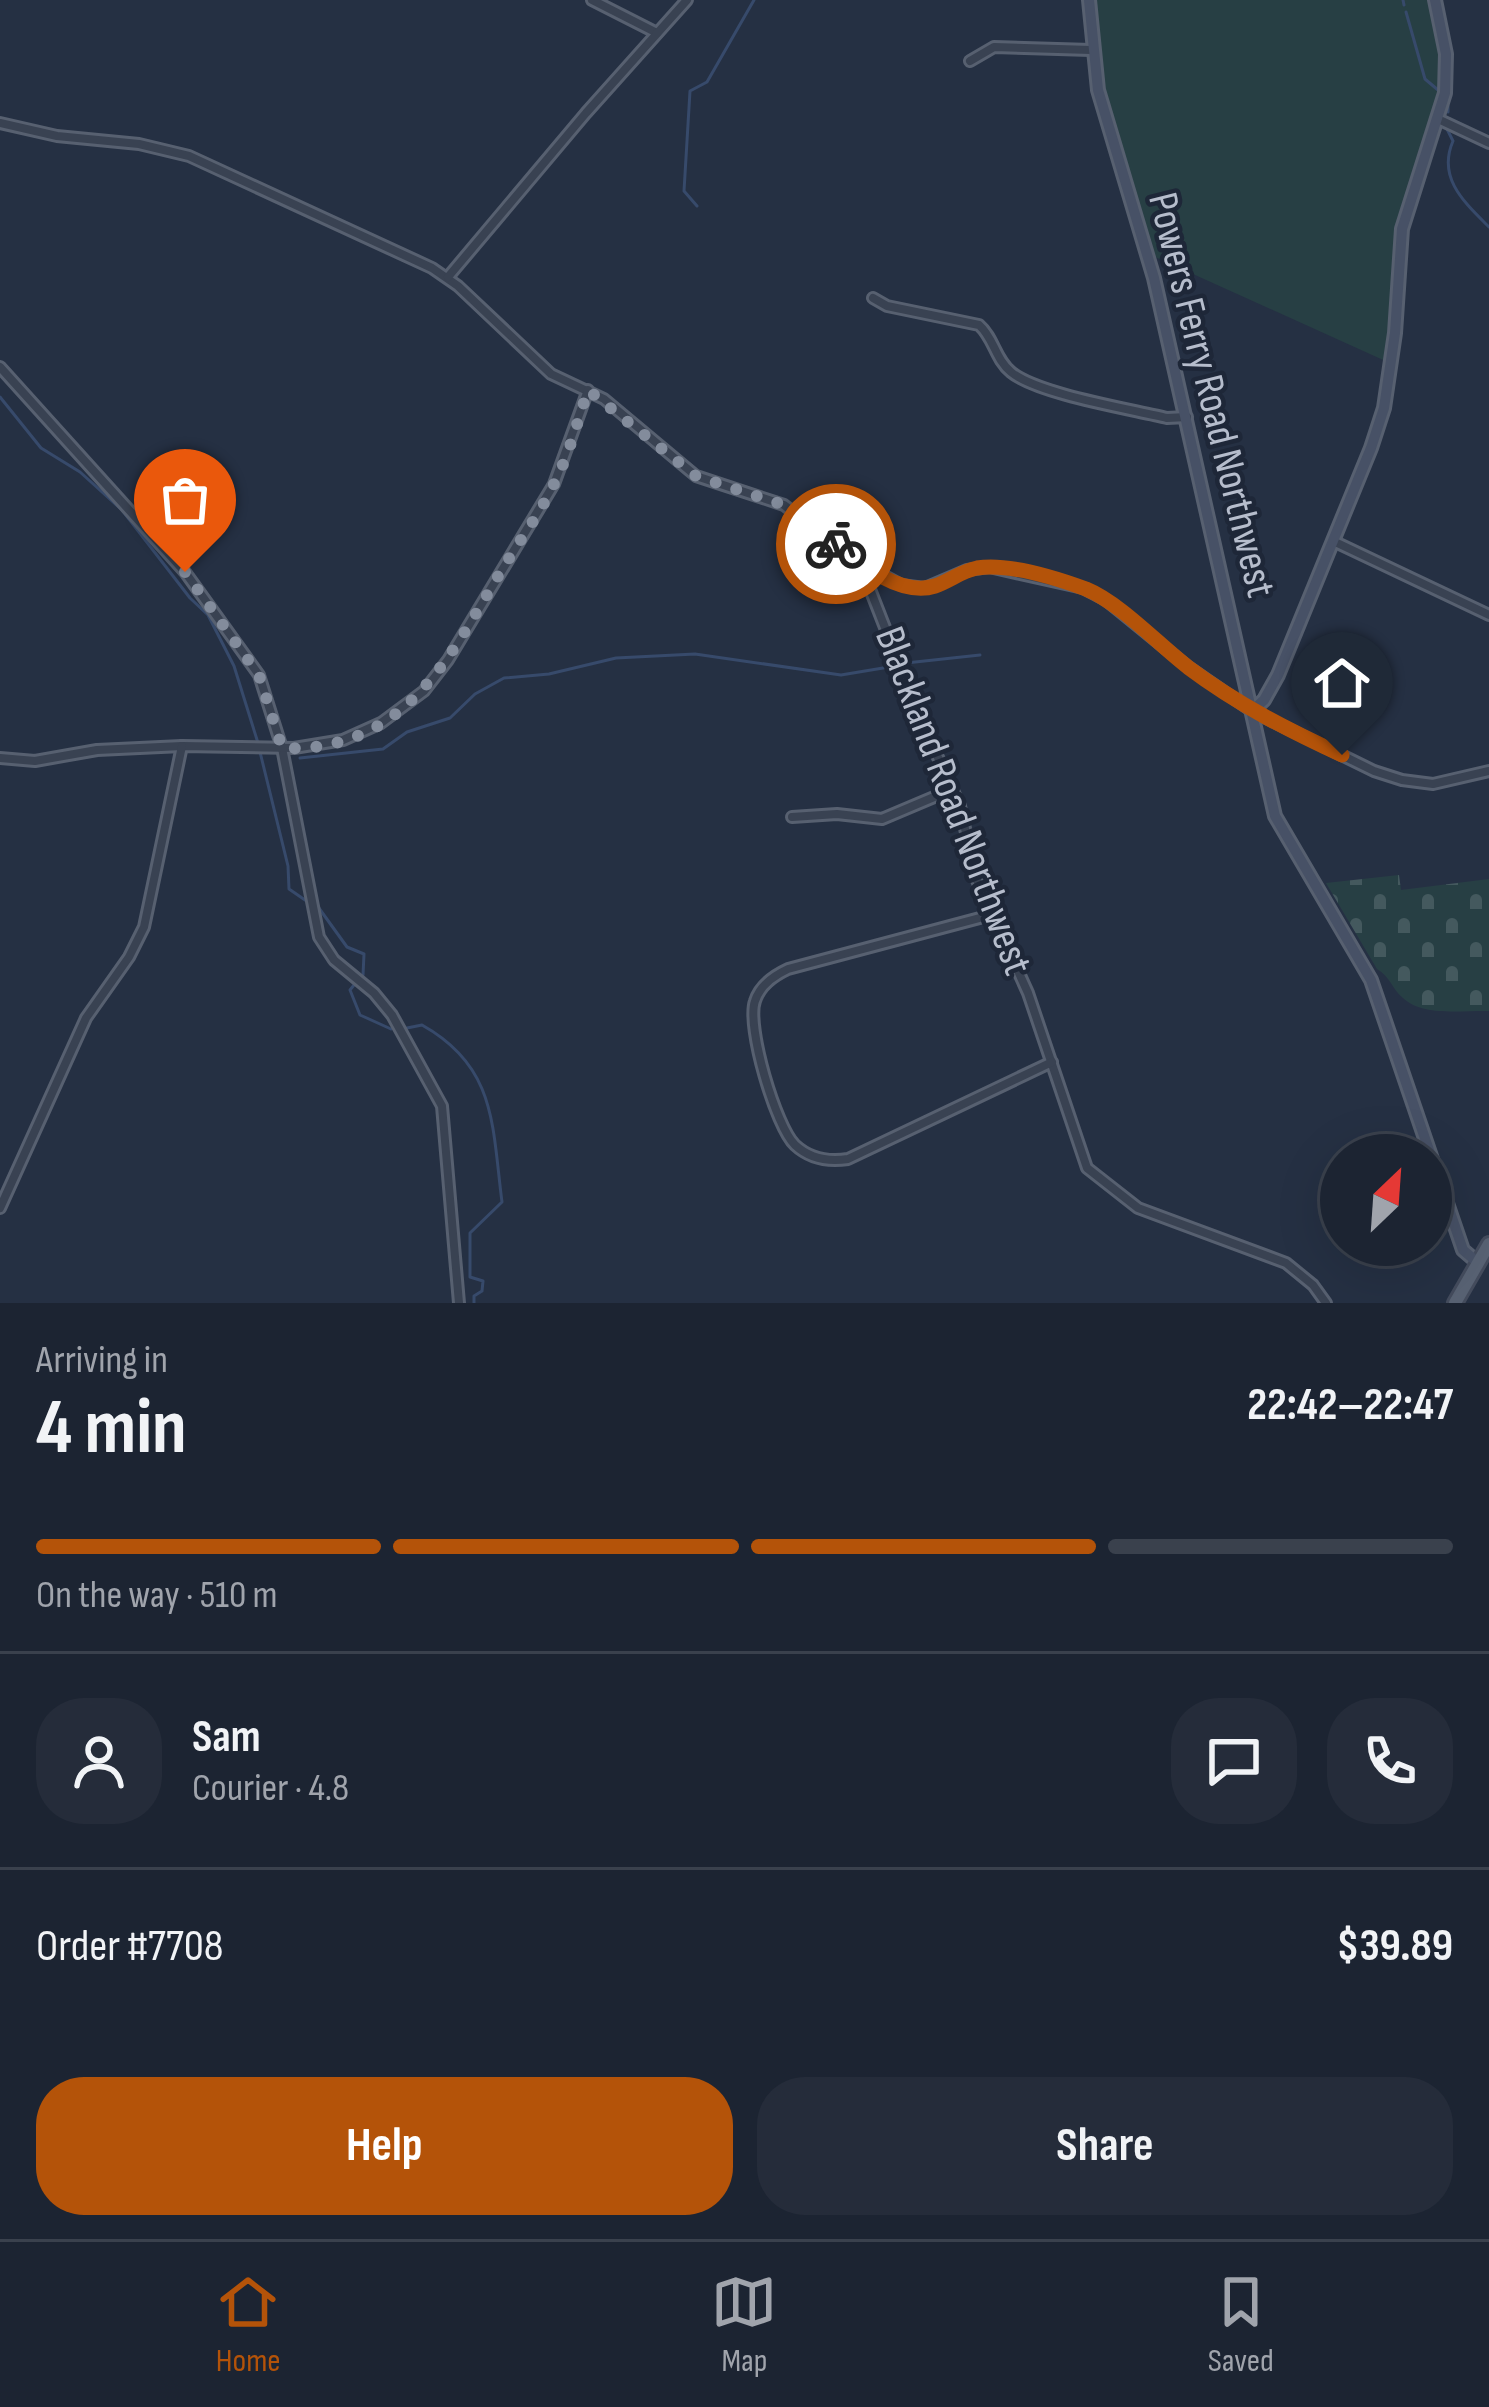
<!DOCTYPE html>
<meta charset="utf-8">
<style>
:root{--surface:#1c2432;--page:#252c3a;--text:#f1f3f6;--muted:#a0a4ac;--line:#3a414d;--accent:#b45309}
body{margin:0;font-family:"Sofia Sans Condensed",sans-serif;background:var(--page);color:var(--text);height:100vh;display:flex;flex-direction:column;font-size:45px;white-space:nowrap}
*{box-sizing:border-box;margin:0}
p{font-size:39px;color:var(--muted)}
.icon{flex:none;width:66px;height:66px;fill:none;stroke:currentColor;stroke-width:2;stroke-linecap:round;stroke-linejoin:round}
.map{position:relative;height:1303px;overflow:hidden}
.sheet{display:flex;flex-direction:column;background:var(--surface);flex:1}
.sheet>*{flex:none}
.needle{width:78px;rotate:25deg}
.controls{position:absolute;left:1320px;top:1134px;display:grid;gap:24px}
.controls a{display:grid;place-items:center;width:132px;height:132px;border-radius:50%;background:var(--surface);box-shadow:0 12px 48px #0002,0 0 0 3px var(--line);font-size:60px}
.pin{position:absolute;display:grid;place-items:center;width:102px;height:102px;color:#fff;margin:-123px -51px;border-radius:50% 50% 50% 0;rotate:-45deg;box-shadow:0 0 12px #0007}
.pin .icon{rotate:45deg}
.courier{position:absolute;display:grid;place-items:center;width:120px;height:120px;margin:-60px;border:9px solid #b45309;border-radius:50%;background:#fff;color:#222;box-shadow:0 3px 15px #0007}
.head em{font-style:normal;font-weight:700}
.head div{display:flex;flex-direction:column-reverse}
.head{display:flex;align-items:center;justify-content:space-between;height:204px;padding:0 36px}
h1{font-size:78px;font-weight:700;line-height:90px}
.bar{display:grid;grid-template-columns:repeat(4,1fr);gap:18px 12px;align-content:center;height:144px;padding:0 36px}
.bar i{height:15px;border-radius:9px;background:var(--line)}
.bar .active{background:var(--accent)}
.bar p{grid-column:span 4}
.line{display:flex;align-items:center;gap:30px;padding:0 36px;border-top:3px solid var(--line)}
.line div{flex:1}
.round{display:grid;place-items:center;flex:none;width:126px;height:126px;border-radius:48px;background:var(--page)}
.cta{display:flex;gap:24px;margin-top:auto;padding:24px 36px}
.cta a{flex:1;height:138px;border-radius:48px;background:var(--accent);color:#fff;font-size:48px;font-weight:700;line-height:138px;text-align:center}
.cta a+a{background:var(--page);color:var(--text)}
.dock{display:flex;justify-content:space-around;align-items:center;height:168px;border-top:3px solid var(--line);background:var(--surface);font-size:33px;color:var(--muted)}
.dock a{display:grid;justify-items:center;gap:6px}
.dock .active{color:var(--accent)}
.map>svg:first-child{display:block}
.grass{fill:#273f44}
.cemetery{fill:url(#cemetery-stones)}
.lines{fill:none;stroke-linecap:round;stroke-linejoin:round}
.stream{stroke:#374a6b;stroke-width:3}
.street-casing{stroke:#576070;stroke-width:14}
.secondary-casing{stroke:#576070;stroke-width:16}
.primary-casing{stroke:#434b5c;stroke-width:18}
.street{stroke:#394252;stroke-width:8}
.secondary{stroke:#475166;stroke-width:10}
.primary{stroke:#576172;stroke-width:12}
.done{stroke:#838c9c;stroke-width:12;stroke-dasharray:0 21.6}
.route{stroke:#b45309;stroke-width:15}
.labels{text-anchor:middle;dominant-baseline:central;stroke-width:9;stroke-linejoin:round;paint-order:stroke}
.street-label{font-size:42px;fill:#b6bdcc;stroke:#1e2738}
</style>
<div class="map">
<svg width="1489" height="1303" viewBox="0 0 1489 1303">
<defs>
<pattern id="cemetery-stones" width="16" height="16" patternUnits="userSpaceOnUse" patternTransform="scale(3)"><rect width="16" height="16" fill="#273f44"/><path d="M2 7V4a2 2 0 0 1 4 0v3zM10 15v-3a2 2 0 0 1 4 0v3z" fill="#44595e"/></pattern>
</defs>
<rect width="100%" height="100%" fill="#253043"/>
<path class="grass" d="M1085,0H1433L1446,64L1442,104L1401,222L1392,364L1142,251L1090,59Z"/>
<path class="cemetery" d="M1399,875L1401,890L1489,879V1011C1463,1010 1423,1017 1403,998C1392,989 1390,976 1377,969L1326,883Z"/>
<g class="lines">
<g class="stream">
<path d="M1403,0L1404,5"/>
<path d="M1406,12L1425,79L1438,90"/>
<path d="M1448,106V112"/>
<path d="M1447,129L1453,141C1437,178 1464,202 1489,227"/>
<path d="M697,206L684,191L690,91L707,82L754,0"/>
<path d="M0,397L41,448L80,472L122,510L190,598L208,615L234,666L258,743"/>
<path d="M906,663L980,655"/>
<path d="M260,752L288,866L289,889L305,900"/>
<path d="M300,758L383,749L407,732L450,718L475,694L504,678L549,674L616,658L695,654L841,675L889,667"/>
<path d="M316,904L347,947L364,954L363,975"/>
<path d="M354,985L350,990L360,1015L391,1029"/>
<path d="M407,1028L422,1025C497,1067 492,1126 502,1202L470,1233V1277L483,1281L482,1291L474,1296V1303"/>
</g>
<g class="street-casing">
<g id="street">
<path d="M592,0L657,33"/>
<path d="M970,61L994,47L1091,50"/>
<path d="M1438,119L1489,143"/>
<path d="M0,123L57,136L139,144L189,156L432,268L458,286L551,374L604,399L696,476L784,505L852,558L901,585L925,588L967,570L989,567L1083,588L1106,600L1187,666L1252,711L1374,771L1402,780L1433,784L1489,771"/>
<path d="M448,277L586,113L687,0"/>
<path d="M873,298L887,306L979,325C994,338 995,359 1011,372C1037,394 1130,409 1167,418L1187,417"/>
<path d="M0,367L185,572L259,675L282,748L319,937L334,960L374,993L392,1015L442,1106L459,1303"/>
<path d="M1333,541L1489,615"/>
<path d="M869,568L868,584L921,720L960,806L976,878L1028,993L1087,1168L1138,1208L1286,1263L1313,1285L1326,1303"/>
<path d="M0,758L35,761L97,750L182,746L294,748L343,740L381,723L424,691L448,660L554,484L588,390"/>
<path d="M792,817L837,814L882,819L953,789"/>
<path d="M991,915L788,969C773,976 760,985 755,1001C746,1026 776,1127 795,1145C810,1159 828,1162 848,1159L1052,1062"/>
<path d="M0,1208L86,1018L129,957L144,927L182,746"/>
</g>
</g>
<g class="secondary-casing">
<g id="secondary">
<path d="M1089,0L1098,90L1154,278L1275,816L1371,980L1463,1250L1477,1262"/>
<path d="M1252,711L1264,700L1278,675L1371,448L1384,408L1395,333L1402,229L1445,93L1446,54L1435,0"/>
</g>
</g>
<g class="primary-casing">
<path id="primary" d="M1455,1303L1489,1244"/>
</g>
<use href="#street" class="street"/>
<use href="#secondary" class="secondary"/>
<use href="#primary" class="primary"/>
</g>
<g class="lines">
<path class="done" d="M185,572L259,675L282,748C402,753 447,662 500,573C517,544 538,517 553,486C569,455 577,423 588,390L696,476L784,505L836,544"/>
<path class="route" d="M836,544C860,564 901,597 935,586C950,581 961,571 977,568C1009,563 1056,578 1086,589C1120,603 1159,645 1189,668C1237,704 1288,730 1342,755"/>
</g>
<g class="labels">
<g class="street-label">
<text transform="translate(1211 395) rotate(76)">Powers Ferry Road Northwest</text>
<text transform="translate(953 801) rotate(69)">Blackland Road Northwest</text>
</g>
</g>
</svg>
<div class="controls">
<a><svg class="needle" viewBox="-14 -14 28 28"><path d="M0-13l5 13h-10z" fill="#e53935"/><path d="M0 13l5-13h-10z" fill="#a0a4ac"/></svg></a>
</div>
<div class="pin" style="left:185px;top:572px;background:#ea580c"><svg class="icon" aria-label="bag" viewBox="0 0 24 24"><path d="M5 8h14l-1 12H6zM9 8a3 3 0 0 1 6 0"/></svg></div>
<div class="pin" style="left:1342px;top:755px;background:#1f2937"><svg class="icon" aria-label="home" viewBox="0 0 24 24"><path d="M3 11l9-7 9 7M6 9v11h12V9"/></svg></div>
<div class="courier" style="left:836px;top:544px"><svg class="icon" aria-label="bike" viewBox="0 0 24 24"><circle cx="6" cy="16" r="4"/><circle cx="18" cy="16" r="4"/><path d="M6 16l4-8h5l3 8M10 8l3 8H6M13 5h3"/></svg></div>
</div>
<section class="sheet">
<div class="head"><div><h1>4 min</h1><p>Arriving in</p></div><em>22:42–22:47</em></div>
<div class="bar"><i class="active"></i><i class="active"></i><i class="active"></i><i></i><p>On the way · 510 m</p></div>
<div class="line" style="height:216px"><a class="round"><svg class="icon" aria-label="person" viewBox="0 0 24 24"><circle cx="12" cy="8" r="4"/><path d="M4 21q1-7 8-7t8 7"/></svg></a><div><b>Sam</b><p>Courier · 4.8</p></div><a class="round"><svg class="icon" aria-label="chat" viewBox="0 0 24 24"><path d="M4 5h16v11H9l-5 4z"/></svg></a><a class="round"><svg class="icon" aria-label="phone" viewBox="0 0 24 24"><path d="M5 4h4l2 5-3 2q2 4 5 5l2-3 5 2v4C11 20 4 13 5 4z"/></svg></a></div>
<div class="line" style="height:156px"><div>Order #7708</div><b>$39.89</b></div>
<div class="cta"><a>Help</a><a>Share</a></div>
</section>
<nav class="dock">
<a class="active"><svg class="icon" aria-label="home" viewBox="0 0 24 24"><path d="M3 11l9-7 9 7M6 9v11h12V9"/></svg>Home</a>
<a><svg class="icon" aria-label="map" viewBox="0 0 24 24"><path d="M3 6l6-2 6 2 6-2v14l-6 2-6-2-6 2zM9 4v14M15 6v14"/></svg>Map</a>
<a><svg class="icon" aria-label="saved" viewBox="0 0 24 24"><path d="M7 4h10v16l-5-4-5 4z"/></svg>Saved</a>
</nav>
